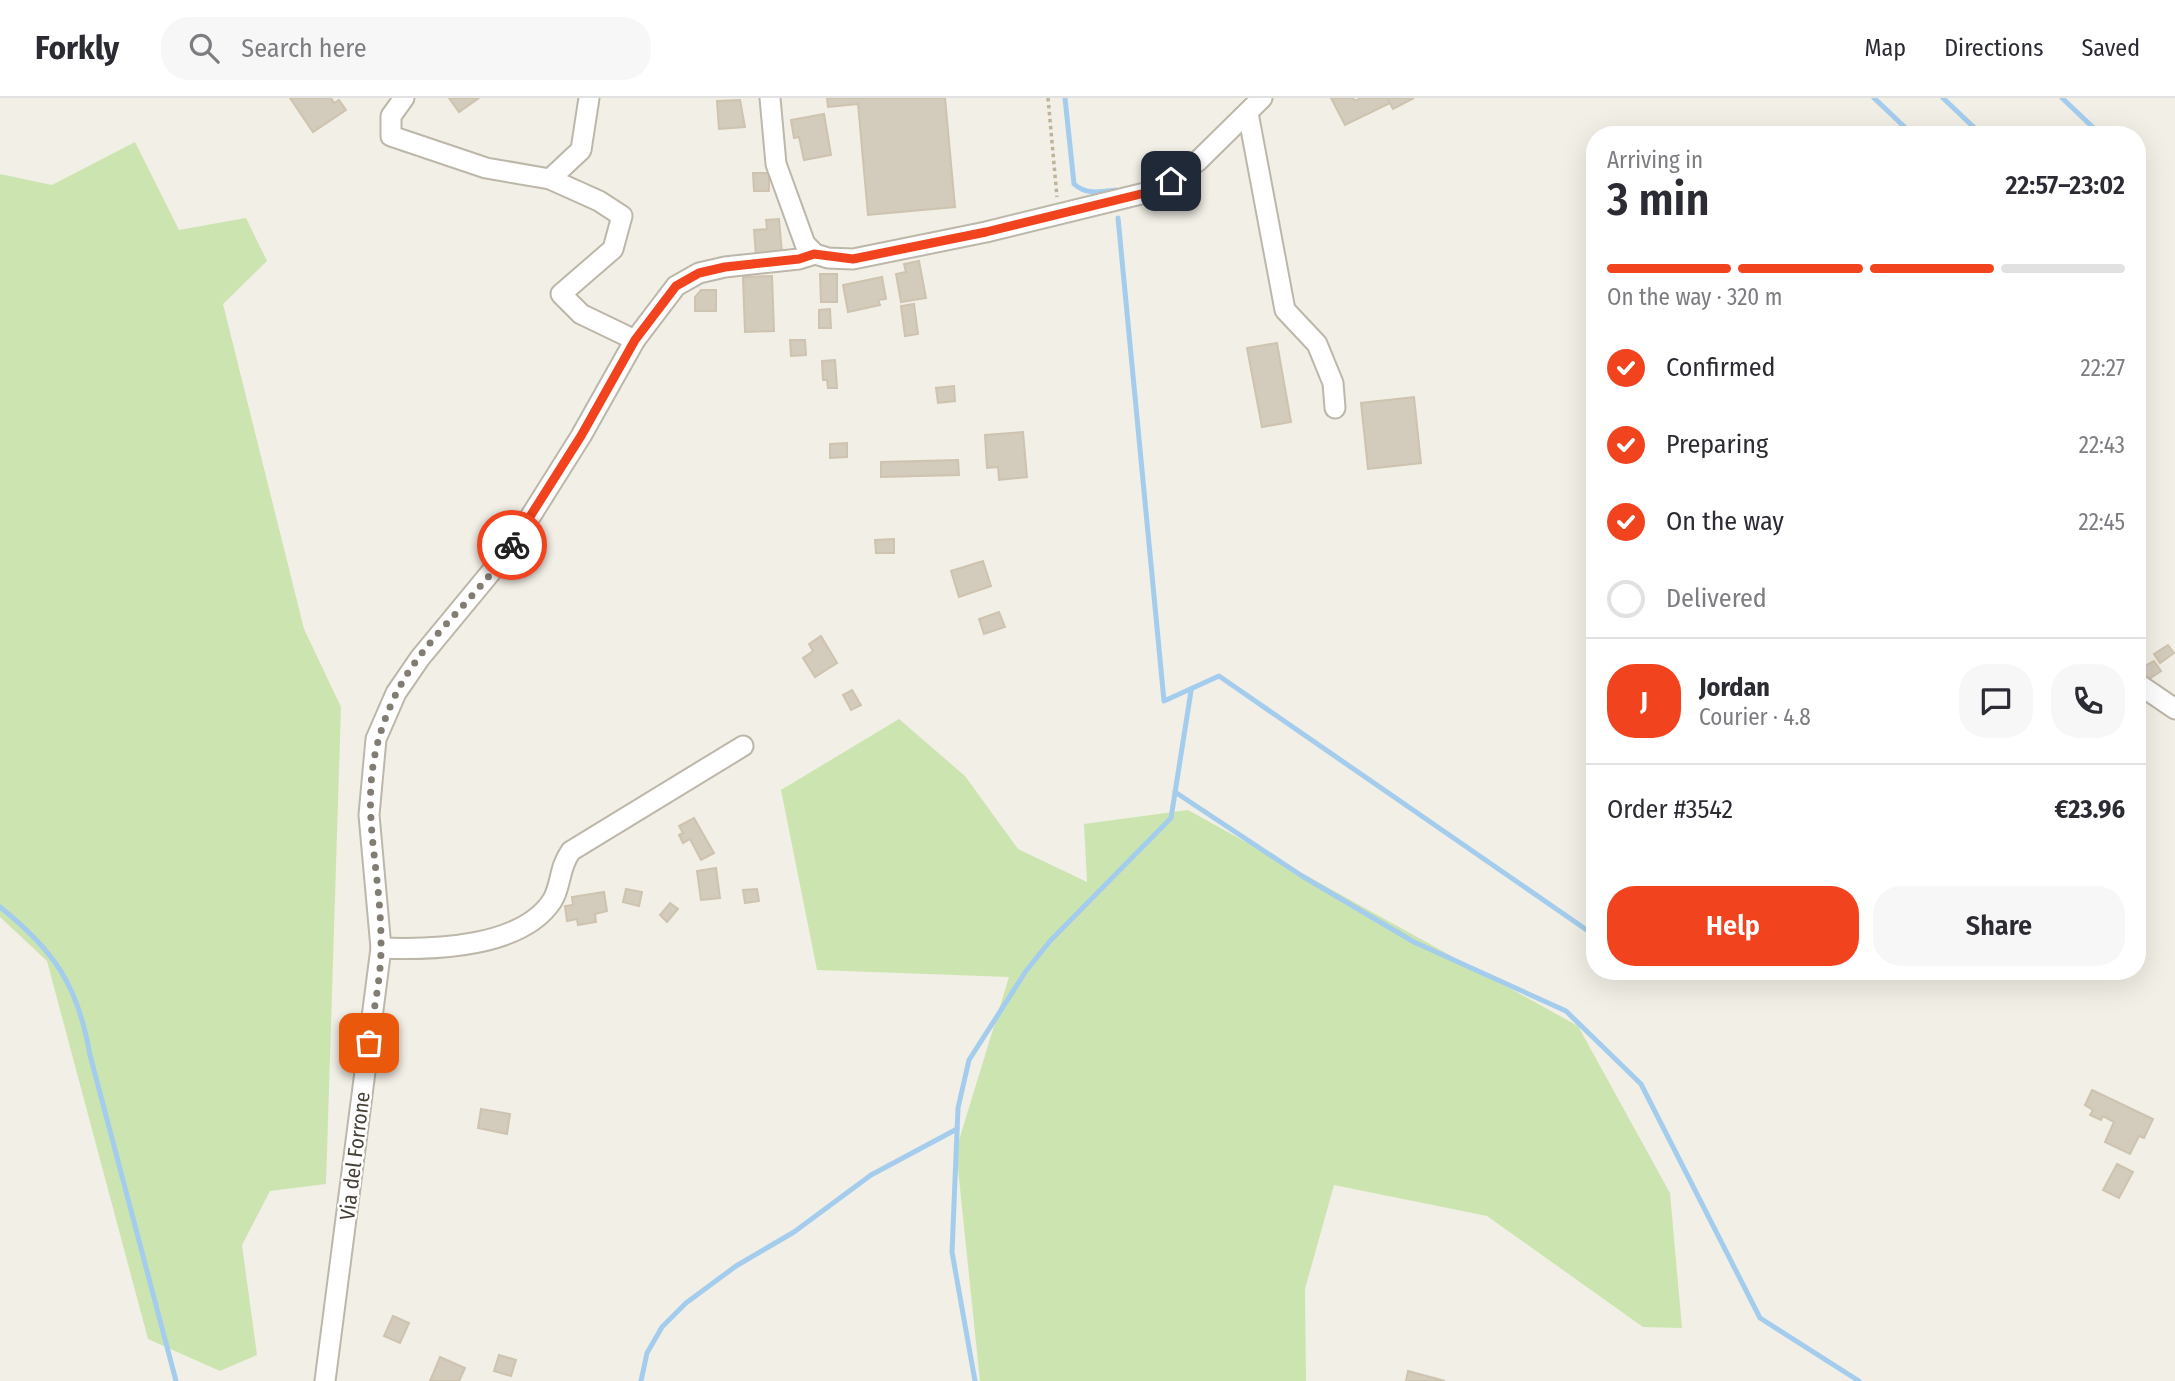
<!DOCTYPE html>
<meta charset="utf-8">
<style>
:root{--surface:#fff;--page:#f7f7f7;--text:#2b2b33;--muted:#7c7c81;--line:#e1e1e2;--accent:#f1441e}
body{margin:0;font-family:"Fira Sans Condensed",sans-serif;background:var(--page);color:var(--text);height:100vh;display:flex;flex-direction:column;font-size:26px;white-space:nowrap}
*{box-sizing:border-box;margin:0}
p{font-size:23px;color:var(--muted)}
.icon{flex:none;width:38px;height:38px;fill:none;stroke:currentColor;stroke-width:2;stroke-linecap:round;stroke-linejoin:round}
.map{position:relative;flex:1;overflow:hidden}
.panel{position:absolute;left:1586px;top:28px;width:560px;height:854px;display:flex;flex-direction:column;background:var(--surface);border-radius:28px;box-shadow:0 7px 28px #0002}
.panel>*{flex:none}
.pin{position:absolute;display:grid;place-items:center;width:60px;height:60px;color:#fff;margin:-30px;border-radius:14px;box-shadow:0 4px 10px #0006}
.courier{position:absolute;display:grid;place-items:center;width:70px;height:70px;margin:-35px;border:5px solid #f1441e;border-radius:50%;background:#fff;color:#222;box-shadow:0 2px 9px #0007}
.head em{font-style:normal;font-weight:600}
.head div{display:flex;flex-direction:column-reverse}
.head{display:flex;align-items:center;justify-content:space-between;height:119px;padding:0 21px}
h1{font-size:46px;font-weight:600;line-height:52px}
.bar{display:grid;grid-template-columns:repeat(4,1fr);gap:10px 7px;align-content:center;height:84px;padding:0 21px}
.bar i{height:9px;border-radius:5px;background:var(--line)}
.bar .current{background:var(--accent)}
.bar p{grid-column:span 4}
.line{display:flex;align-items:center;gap:18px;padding:0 21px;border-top:2px solid var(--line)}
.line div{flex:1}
.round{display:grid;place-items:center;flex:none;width:74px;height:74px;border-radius:28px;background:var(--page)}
ol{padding:0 21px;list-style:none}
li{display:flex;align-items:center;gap:21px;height:77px}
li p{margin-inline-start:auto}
li .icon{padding:7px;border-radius:50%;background:var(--accent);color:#fff;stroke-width:4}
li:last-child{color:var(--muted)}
li i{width:38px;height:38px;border:4px solid var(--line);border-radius:50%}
.cta{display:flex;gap:14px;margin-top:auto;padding:14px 21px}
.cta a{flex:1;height:80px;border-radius:28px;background:var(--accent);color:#fff;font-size:28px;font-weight:600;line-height:80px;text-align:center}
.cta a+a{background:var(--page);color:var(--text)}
header{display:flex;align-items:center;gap:42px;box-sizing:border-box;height:98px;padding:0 35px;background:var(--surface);border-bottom:2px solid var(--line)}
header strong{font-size:33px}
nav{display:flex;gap:38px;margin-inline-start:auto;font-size:24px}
.search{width:490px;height:63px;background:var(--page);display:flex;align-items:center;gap:18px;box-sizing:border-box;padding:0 24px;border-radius:28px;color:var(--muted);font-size:26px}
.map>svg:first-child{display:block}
.green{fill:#cce5b0}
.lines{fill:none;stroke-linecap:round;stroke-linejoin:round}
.stream{stroke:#a4cded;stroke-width:5}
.building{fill:#d3cbbc;stroke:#cec3af;stroke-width:2}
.minor-casing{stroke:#bdb7a9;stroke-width:23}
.path{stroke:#beb39b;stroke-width:3.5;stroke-dasharray:3.5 3.5;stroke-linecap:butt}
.minor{stroke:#fff;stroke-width:19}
.done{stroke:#827d73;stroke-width:7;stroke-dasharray:0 12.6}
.route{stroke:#f1441e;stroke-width:9}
.labels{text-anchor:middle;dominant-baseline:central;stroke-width:5;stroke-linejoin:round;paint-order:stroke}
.street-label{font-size:21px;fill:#453f35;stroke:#fff}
</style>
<header>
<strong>Forkly</strong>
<div class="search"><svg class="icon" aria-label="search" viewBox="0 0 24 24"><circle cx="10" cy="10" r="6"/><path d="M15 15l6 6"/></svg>Search here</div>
<nav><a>Map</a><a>Directions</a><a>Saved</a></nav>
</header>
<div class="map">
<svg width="2175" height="1283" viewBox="0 0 2175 1283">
<rect width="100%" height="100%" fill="#f2efe6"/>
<g class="green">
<path d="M135,44L179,132L246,120L267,163L223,206L304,531L341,609L326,1086L270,1093L242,1147L257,1257L220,1273L148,1241L47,863L0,819V76L52,87Z"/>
<path d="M899,621L965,678L1018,751L1087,784L1084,726L1188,712L1578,928L1670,1095L1682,1230L1643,1229L1487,1118L1334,1087L1305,1191L1306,1283H980L956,1052L1009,879L817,872L781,692Z"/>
</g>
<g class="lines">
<g class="stream">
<path d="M1065,0L1074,86C1086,97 1100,94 1116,92"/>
<path d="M1874,0L1913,37"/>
<path d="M1943,0L1982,37"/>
<path d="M2062,0L2101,37"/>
<path d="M1118,120L1164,603L1219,578L1594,837"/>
<path d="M1175,694L1302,778L1414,844L1566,913L1641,986L1760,1220L1859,1283"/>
<path d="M0,809C55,853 78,888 90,957L176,1283"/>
<path d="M2137,813L2139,816"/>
<path d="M641,1283L647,1255L662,1229L686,1205L736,1168L794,1134L871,1077L957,1031"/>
<path d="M975,1283L952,1154L958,1010L969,962L1026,873L1050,843L1171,720L1191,593"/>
</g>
</g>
<g class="building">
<path d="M290,0H331L334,5L339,2L346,12L313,34Z"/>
<path d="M449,0H479L459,14Z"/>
<path d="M827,0H945L955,109L868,117L858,6L828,9Z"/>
<path d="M1331,0H1353L1355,3L1361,0H1387L1390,5L1345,27Z"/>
<path d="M1387,0H1414L1393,11Z"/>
<path d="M740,2L745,29L719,31L717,3Z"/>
<path d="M824,16L831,57L804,62L799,39L794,40L791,22Z"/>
<path d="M753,75H769V93H754Z"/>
<path d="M779,121L782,155L756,157L754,132L767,131L766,122Z"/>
<path d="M919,163L926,200L901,204L896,176L906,174L904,166Z"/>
<path d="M820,176H837V204H821Z"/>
<path d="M772,178L774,233L745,234L743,179Z"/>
<path d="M882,179L886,201L878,202L880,207L848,214L843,187Z"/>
<path d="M701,192H716V213H695V199Z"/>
<path d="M914,206L918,236L905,238L901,208Z"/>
<path d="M830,211L831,230H819V212Z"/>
<path d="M790,242H805L806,257L791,258Z"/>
<path d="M1277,245L1291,324L1262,329L1247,250Z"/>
<path d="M835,262L837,290H828L827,282H823L822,263Z"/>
<path d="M954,288L955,303L938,305L936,290Z"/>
<path d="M1414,299L1421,365L1368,371L1361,305Z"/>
<path d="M1023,334L1027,379L999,382L998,369L987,370L985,337Z"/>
<path d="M847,345V359L830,360V346Z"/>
<path d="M958,362L959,377L881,379V364Z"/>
<path d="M894,441V455H876L875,442Z"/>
<path d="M983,463L991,488L959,499L951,473Z"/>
<path d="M999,514L1005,529L984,536L979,521Z"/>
<path d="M821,538L837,565L815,579L803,560L813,553L809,546Z"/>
<path d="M2168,547L2174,555L2160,565L2154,556Z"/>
<path d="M2154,563L2161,573L2146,583L2137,577V572Z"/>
<path d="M852,592L861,607L851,612L843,597Z"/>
<path d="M694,720L714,755L701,762L690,741L683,745L679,737L683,735L679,728Z"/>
<path d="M716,770L720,800L701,802L697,773Z"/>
<path d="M626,791L642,794L639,808L623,804Z"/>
<path d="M757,791L759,803L745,805L743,792Z"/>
<path d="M604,794L607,813L595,816L596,824L578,827L577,821L567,823L565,808L573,807L572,799Z"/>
<path d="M670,805L678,811L667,824L660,817Z"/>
<path d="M2092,992L2153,1021L2144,1040L2139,1038L2130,1056L2105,1044L2114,1024L2103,1018L2101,1022L2090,1017L2093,1012L2085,1007Z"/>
<path d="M481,1011L510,1016L507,1036L478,1030Z"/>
<path d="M2117,1066L2133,1074L2119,1100L2103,1092Z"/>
<path d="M393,1218L409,1225L400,1245L384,1238Z"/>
<path d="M499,1257L516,1262L511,1278L494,1273Z"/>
<path d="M440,1259L465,1270L459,1283H430Z"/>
<path d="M1408,1273L1445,1283H1406Z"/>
</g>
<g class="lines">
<g class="minor-casing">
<g id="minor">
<path d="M404,0L391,18V38L486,70L550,81L599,103L622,118L613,151L561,196L581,216L635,242"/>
<path d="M770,0L776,66L805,146L815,156L828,160L853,161L986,134L1145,95L1171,83L1198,63L1262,0"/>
<path d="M1248,15L1285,212L1317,246L1333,285L1335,310"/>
<path d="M550,81L581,52L589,0"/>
<path d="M2137,585L2175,611"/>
<path d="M381,850C431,852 521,850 552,803C562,787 558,771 571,753L743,648"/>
<path d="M325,1283L381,850L369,717L376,641L396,595L420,560L510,451L581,338L635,242L676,188L699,175L725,169L799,161L815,156"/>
</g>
</g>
<path class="path" d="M1048,0L1057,99"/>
<use href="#minor" class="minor"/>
</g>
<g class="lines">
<path class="done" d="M369,945C373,914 381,881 381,850C382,754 349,694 395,598C422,541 478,500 512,447"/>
<path class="route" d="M512,447L581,338L635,242L676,188L699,175L725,169L799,161L814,156L853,161L986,134L1145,95L1171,83"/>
</g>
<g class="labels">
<g class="street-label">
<text transform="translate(355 1058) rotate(-83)">Via del Forrone</text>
</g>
</g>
</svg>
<div class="pin" style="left:369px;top:945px;background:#ea580c"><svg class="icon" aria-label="bag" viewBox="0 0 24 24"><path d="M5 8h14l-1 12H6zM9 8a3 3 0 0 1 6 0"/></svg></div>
<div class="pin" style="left:1171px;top:83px;background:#1f2937"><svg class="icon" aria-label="home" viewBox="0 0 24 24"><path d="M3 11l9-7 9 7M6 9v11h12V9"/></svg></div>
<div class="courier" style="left:512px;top:447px"><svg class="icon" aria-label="bike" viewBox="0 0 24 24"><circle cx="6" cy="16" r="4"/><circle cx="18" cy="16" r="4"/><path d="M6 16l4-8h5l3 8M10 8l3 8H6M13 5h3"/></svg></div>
<section class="panel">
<div class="head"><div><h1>3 min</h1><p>Arriving in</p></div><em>22:57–23:02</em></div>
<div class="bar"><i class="current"></i><i class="current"></i><i class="current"></i><i></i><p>On the way · 320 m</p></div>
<ol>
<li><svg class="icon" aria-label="check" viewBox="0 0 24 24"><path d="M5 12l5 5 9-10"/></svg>Confirmed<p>22:27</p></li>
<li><svg class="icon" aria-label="check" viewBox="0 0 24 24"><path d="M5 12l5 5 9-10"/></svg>Preparing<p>22:43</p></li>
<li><svg class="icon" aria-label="check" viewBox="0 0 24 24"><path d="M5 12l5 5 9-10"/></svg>On the way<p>22:45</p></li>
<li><i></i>Delivered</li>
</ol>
<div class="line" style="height:126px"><b class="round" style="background:var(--accent);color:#fff">J</b><div><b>Jordan</b><p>Courier · 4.8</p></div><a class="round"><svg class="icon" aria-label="chat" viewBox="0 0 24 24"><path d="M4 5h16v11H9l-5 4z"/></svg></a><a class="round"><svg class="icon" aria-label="phone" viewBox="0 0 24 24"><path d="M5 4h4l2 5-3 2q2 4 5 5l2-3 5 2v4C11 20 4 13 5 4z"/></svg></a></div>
<div class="line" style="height:91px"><div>Order #3542</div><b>€23.96</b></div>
<div class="cta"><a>Help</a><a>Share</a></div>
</section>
</div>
